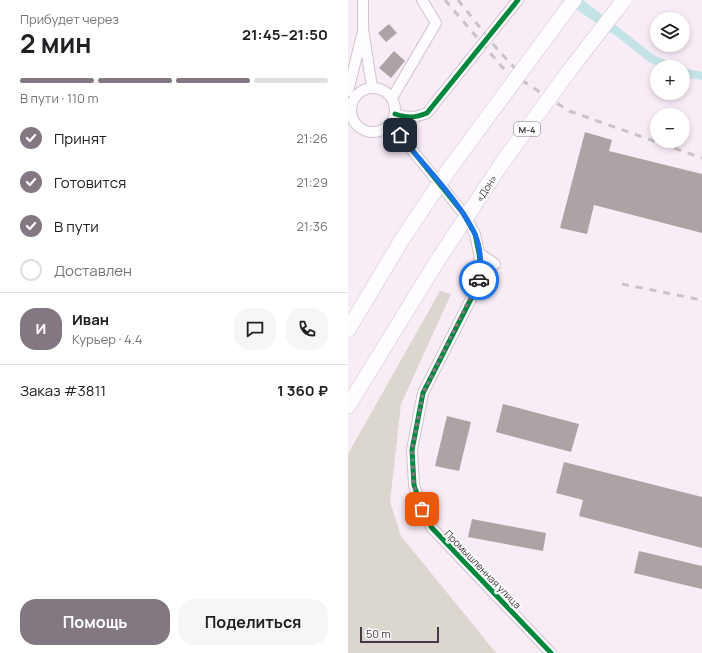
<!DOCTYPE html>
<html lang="ru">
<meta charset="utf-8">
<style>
:root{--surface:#fff;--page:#f6f6f6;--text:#202124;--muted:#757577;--line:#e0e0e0;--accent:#837881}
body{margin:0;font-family:Manrope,sans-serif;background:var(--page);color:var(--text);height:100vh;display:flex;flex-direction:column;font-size:15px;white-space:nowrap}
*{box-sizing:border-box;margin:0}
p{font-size:13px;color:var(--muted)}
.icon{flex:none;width:22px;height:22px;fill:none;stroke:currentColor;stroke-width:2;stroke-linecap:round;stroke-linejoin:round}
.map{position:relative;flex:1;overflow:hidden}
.details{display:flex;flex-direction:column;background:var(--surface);width:348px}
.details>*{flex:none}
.controls{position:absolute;left:302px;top:12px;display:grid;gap:8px}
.controls a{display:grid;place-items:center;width:40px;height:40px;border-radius:50%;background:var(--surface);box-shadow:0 2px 6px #0003;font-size:20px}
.scale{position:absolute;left:12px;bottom:10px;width:79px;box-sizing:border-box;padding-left:4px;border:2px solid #443942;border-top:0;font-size:11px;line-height:14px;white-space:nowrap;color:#443942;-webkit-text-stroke:3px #fcfcfc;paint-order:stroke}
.pin{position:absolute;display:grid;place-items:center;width:34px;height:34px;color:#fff;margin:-17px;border-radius:8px;box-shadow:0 2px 6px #0006}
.courier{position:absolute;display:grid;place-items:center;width:40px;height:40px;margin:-20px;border:3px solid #1a73e8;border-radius:50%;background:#fff;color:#222;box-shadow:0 1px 5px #0007}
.head em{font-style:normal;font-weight:700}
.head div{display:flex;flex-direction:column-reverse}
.head{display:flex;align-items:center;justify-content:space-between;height:68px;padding:0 20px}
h1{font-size:26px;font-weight:700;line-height:30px}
.bar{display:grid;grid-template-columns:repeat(4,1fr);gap:6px 4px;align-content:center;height:48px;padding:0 20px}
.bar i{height:5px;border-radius:3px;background:var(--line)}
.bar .active{background:var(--accent)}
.bar p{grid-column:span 4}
.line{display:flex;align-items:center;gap:10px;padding:0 20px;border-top:1px solid var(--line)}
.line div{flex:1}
.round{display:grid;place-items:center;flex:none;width:42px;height:42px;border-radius:16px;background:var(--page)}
ol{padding:0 20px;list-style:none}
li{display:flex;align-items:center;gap:12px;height:44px}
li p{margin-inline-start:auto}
li .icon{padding:4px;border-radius:50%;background:var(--accent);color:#fff;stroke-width:4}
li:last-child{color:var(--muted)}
li i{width:22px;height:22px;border:2px solid var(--line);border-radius:50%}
.action{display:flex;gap:8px;margin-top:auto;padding:8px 20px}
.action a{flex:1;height:46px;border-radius:16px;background:var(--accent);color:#fff;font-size:16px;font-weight:700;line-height:46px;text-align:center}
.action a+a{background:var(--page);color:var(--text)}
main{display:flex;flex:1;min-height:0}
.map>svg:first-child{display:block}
.green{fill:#dbd7ce}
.water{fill:#c4e3e7}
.building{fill:#ada3a4}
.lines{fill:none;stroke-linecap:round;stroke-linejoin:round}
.minor-casing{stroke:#d0c5ce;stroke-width:12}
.highway-casing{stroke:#d0c5ce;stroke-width:16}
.minor{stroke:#fefcfe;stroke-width:10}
.highway{stroke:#fefcfe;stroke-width:15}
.rail{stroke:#c7c4c6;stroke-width:3;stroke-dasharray:7 7;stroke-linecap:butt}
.highway-bridge-casing{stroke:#d0c5ce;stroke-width:16;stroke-linecap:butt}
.highway-bridge{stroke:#fefcfe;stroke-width:15}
.cycleway-casing{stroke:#fcfcfc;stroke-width:8}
.cycleway{stroke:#00873e;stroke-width:5}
.done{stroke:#837881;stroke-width:4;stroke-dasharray:0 7.2}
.route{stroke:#1a73e8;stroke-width:5}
.labels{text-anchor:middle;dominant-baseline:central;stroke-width:4;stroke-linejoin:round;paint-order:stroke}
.shield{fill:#fcfcfc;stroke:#7b747a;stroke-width:1}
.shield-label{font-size:9px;font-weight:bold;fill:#443942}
.street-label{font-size:10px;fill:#443942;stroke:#fcfcfc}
</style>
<main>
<section class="details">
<div class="head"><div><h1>2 мин</h1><p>Прибудет через</p></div><em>21:45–21:50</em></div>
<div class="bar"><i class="active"></i><i class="active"></i><i class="active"></i><i></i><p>В пути · 110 m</p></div>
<ol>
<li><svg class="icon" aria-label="check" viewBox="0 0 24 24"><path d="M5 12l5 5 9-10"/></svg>Принят<p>21:26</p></li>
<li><svg class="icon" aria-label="check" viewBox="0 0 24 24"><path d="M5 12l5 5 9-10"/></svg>Готовится<p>21:29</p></li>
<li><svg class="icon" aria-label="check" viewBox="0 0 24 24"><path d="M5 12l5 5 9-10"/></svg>В пути<p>21:36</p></li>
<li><i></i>Доставлен</li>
</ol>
<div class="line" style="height:72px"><b class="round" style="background:var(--accent);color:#fff">И</b><div><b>Иван</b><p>Курьер · 4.4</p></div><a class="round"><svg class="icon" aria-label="chat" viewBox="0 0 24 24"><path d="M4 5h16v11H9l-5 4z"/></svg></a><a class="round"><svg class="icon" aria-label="phone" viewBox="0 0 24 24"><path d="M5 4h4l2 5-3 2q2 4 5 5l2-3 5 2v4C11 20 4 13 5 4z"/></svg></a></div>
<div class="line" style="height:52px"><div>Заказ #3811</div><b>1 360 ₽</b></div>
<div class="action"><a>Помощь</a><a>Поделиться</a></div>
</section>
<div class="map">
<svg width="354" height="653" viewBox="0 0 354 653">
<rect width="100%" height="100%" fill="#f8ecf6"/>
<path class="green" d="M92,291L103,294L53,404L42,502L53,536L148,653H0V454Z"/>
<g class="water">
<path d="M214,0H235L306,55L333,67H311L301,62L268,36Z"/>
<path d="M335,68L354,72V80L335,77Z"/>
</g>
<g class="building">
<path d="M41,24L49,33L38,42L30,33Z"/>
<path d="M46,51L57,61L43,78L31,68Z"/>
<path d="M237,132L264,140L261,151L354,174V233L246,205L239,234L212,228Z"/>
<path d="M155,404L231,424L223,452L148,432Z"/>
<path d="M99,416L123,422L111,471L87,466Z"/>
<path d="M216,462L354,497V548L231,516L235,500L208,493Z"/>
<path d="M124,519L198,533L195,551L120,537Z"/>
<path d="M291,551L354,566V589L286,573Z"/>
</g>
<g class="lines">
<g class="minor-casing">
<g id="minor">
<path d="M15,0V29L24,87"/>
<circle cx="25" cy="110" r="22"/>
<path d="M0,91L14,35"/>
<path d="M44,98L88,23L74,0"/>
<path d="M47,114C59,118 67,118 79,113L170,0"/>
<path d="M43,124L115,213L127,234L131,253L133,269L130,285L75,393L64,450L66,485L74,509L84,528L203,653"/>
<path d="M131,253L147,264"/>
</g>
</g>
<g class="highway-casing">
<g id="highway">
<path d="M0,330L53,241"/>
<path d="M0,406L88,263"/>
</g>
</g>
<use href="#minor" class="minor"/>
<use href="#highway" class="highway"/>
<g class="rail">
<path d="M97,0L155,68L221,111L354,158"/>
<path d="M110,0L150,50L176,78"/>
<path d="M274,284L354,300"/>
</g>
<g class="highway-bridge-casing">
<g id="highway-bridge">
<path d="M53,241L102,168L226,0"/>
<path d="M88,263L154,163L221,71L276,0"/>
</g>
</g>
<use href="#highway-bridge" class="highway-bridge"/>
<g class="cycleway-casing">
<g id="cycleway">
<path d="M47,114C59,118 67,118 79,113L170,0"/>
<path d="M43,124L115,213L127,234L131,253L133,269L130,285L75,393L64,450L66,485L74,509L84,528L203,653"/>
</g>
</g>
<use href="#cycleway" class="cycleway"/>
</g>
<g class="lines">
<path class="done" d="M74,509L66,486L64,450L75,393L131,280"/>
<path class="route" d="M52,135C75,165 110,199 126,232C133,246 134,265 131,280"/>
</g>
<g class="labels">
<rect class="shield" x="166" y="122" width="26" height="14" rx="3"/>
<g class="shield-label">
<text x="179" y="129">М-4</text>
</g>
<g class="street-label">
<text transform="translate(138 188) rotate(-57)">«Дон»</text>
<text transform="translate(135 569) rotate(46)">Промышленная улица</text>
</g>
</g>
</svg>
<div class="controls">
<a><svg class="icon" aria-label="layers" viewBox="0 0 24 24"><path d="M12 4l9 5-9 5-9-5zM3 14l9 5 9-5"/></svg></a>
<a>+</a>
<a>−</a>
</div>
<div class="scale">50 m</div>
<div class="pin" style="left:74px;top:509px;background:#ea580c"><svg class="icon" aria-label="bag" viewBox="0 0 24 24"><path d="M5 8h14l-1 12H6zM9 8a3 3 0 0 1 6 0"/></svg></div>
<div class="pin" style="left:52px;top:135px;background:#1f2937"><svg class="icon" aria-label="home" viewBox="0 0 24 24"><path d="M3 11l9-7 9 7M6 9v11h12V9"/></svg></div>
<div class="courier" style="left:131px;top:280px"><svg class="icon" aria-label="car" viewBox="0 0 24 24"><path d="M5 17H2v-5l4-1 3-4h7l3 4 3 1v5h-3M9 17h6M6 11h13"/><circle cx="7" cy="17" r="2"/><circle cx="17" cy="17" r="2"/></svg></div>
</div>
</main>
